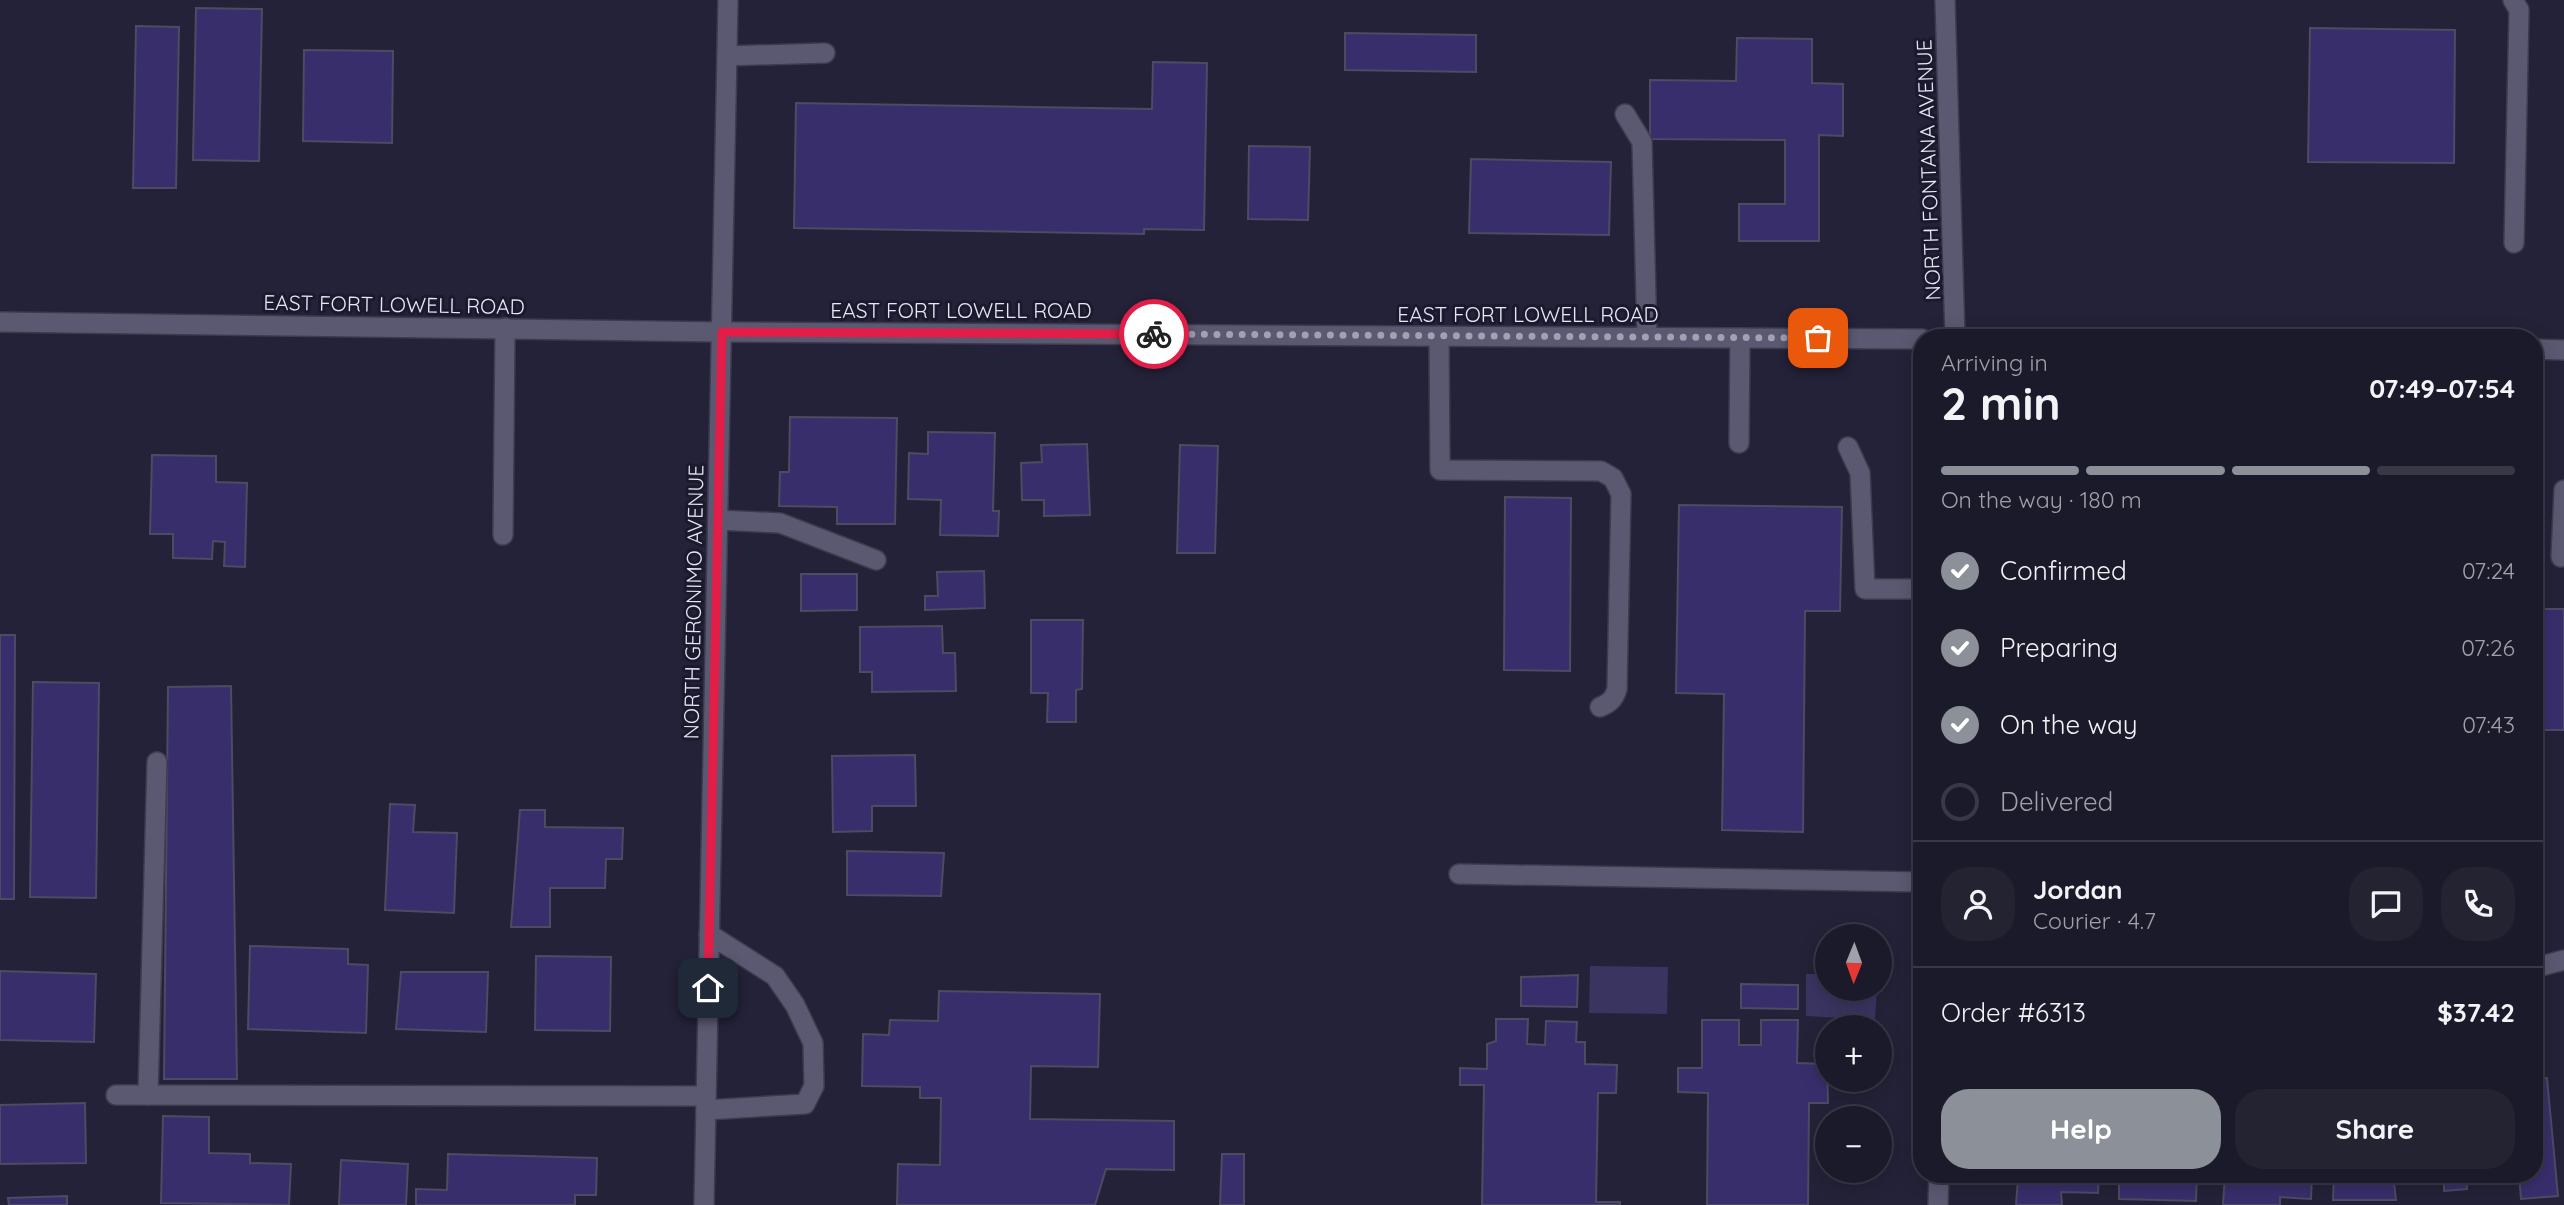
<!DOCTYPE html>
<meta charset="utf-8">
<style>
:root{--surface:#1b1a2a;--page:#242332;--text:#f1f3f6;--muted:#a0a1a8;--line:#393847;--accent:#8c9099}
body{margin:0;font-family:Quicksand,sans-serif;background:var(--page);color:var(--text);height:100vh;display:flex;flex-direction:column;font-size:26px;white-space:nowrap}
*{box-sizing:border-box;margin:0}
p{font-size:23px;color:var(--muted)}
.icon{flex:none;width:38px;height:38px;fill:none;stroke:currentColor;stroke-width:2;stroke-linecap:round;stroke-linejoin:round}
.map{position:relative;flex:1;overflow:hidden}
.side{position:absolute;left:1913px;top:329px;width:630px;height:854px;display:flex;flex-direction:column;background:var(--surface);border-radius:28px;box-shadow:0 4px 18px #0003,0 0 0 2px var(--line)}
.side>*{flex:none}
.needle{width:46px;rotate:181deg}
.controls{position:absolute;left:1815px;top:924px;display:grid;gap:14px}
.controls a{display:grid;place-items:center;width:77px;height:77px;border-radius:50%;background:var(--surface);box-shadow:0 4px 18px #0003,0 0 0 2px var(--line);font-size:35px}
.pin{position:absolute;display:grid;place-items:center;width:60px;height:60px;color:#fff;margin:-30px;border-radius:14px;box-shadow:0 4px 10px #0006}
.courier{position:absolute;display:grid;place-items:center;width:70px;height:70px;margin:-35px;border:5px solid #e11d48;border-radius:50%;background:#fff;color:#222;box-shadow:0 2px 9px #0007}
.headline em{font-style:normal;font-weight:700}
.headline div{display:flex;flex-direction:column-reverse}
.headline{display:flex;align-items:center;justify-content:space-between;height:119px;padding:0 28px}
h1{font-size:46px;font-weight:700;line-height:52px}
.bar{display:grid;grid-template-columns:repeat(4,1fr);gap:10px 7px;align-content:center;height:84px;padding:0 28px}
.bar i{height:9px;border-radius:5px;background:var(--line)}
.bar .selected{background:var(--accent)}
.bar p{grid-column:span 4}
.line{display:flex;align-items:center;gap:18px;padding:0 28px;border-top:2px solid var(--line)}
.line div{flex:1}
.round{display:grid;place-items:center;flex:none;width:74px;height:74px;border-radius:28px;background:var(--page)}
ol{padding:0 28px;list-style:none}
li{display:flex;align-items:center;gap:21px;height:77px}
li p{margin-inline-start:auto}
li .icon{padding:7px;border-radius:50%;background:var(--accent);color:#fff;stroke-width:4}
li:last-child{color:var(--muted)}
li i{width:38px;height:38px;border:4px solid var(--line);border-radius:50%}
.cta{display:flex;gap:14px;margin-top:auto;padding:14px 28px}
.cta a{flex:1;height:80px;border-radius:28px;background:var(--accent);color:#fff;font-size:28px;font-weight:700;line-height:80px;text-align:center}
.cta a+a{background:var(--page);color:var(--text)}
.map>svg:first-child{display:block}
.green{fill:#3a3461}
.building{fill:#392e6c;stroke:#4c4b62;stroke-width:2}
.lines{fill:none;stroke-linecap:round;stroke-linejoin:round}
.service-casing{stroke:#3e3b4d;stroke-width:22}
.minor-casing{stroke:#3e3b4d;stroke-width:22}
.secondary-casing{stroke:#3e3b4d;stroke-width:22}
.service{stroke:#5b5972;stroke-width:19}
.minor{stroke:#5b5972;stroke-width:19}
.secondary{stroke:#5b5972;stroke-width:19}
.done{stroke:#a2a1b2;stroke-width:7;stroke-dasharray:0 12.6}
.route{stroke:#e11d48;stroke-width:9}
.labels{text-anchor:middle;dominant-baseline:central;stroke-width:6;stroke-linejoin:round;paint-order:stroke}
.street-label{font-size:21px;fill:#e6e6f4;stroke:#1b192d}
</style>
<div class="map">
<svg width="2564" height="1205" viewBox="0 0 2564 1205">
<rect width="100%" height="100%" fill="#242238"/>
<g class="green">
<path d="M1590,966L1668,967L1667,1014L1589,1013Z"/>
<path d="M1806,974H1827V989H1877L1875,1020L1806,1016Z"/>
</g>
<g class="building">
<path d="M196,8L262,9L259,161L193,160Z"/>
<path d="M136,26L179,27L176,188H133Z"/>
<path d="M2310,28L2455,30L2454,163L2308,162Z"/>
<path d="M1345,33L1476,35V72L1345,70Z"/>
<path d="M1737,38L1812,39V83L1843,84V136L1819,135V241H1739V204H1785V140L1650,139V80L1736,81Z"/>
<path d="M304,50L393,51L392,143L303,141Z"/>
<path d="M1153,62L1207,63L1204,230L1144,229V234L794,228L796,103L1152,109Z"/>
<path d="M1249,146L1310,147L1308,220L1248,219Z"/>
<path d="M1471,159L1611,162L1609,235L1469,233Z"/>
<path d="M790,417L897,418L895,524H837V507L779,506L780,472H789Z"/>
<path d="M928,432L995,433L993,511H999L998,536L940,535L941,500L908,499L909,453L928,454Z"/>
<path d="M1087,444L1090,515L1044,516V500H1022L1021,463L1042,462L1041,445Z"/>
<path d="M1180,445L1218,446L1215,553H1177Z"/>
<path d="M152,455L216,456V482L247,483L245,567L224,566L225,542L213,541L212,559L173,558V534H150Z"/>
<path d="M1505,497L1571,498L1570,671L1504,670Z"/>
<path d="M1679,505L1842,507L1840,611H1805L1803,832L1722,830L1724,694L1676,693Z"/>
<path d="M984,571L985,608L925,610V596H938L937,572Z"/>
<path d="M801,574H857V610L801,611Z"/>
<rect x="2534" y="609" width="30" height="121"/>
<path d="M1031,620H1083L1082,689L1076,690V722H1047L1048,693H1031Z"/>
<path d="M942,626L943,653H955L956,691L872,692V672H860V627Z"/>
<path d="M0,635H15L14,899H0Z"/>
<path d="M33,682L99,683L96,898L30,897Z"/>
<path d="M231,686L237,1079H164L168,687Z"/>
<path d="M915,755L916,806H872V831L833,832L832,756Z"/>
<path d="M390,804L415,805L413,832L457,833L454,913L385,910Z"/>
<path d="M520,810H545V827L623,828L622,859H606L605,888H550V927H511Z"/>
<path d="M847,851L944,853L941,896L847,895Z"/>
<path d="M250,946L348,949V964L368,965L366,1033L248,1029Z"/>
<path d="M536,956L611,957L610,1031L535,1030Z"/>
<path d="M0,971L96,974L94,1042L0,1040Z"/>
<path d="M401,972H488L486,1032L396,1029Z"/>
<path d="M1578,975L1577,1007L1521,1006V977Z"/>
<path d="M1741,984L1798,985V1009L1741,1008Z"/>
<path d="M939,991L1100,994L1098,1067L1031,1066L1030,1119L1174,1121V1170L1106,1169L1095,1205H897L898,1164L940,1165L941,1098H920V1087L862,1086L863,1034L889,1035L890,1020L938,1021Z"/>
<path d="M1496,1019H1528L1527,1044L1545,1045L1546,1021L1577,1022L1576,1042H1585V1064L1617,1065L1616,1093H1598L1596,1202H1620V1205H1482L1484,1085H1460V1068L1487,1069V1044L1496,1041Z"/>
<path d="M1702,1020H1739V1045H1761V1020H1798L1797,1063L1827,1064L1828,1103H1809L1808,1205H1707L1708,1093L1678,1092V1068H1702Z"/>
<path d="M2547,1078L2558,1196L2521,1199L2519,1174H2534V1079Z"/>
<path d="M85,1103L86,1163L0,1164V1105Z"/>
<path d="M163,1116L209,1117V1153L250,1154V1163L291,1164L289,1205L161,1203Z"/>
<path d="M448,1154L597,1158L596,1195H575V1205H416V1189L447,1190Z"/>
<path d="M1222,1154H1244V1205H1220Z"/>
<path d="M341,1160L408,1164L406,1205H339Z"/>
<path d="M2007,1174H2099L2098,1193L2061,1192L2062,1205H2016L2018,1178H2007Z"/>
<path d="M2119,1174H2197L2196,1201L2119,1199Z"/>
<path d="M2225,1174H2312L2311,1199L2280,1197V1205H2223Z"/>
<path d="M2334,1174H2393L2396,1200H2333Z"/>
<path d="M2444,1174H2466L2467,1189L2444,1191Z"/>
<path d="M67,1196V1205H9L8,1198Z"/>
</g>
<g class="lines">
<g class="service-casing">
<g id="service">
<path d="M2513,0L2519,10L2514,243"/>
<path d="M727,56L825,53"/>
<path d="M1625,114L1642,142L1647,337"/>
<path d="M1439,336L1440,470L1601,471L1613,478L1621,494L1617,689C1614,699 1610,703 1600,707"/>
<path d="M1739,443L1740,338"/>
<path d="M1848,447L1860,473L1865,589H1922"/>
<path d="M718,520L780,523L876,560"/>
<path d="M503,535L505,328"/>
<path d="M2561,557L2564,490"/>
<path d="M1459,874L1922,882"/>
<path d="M116,1095L706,1096"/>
<path d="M148,1095L157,762"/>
<path d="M706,1110L805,1104L814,1086L813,1043L795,1005L775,976L709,934"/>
</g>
</g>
<g class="minor-casing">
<g id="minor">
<path d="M1945,0L1955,338"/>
<path d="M2534,968L2564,960"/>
<path d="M704,1205L728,0"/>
<path d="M1938,1205L1939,1174"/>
</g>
</g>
<g class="secondary-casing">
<g id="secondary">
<path d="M0,322L722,332L1922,339"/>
<path d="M2534,349L2564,350"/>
</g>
</g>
<use href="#service" class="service"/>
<use href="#minor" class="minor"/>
<use href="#secondary" class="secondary"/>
</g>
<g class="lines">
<path class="done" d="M1154,334L1818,338"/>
<path class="route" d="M708,988L722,332L1154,334"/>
</g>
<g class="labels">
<g class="street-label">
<text transform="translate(1928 170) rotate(-92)">NORTH FONTANA AVENUE</text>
<text transform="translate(394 304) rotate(1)">EAST FORT LOWELL ROAD</text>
<text x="961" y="310">EAST FORT LOWELL ROAD</text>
<text x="1528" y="314">EAST FORT LOWELL ROAD</text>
<text transform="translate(693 602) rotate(-89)">NORTH GERONIMO AVENUE</text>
</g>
</g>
</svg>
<div class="controls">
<a><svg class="needle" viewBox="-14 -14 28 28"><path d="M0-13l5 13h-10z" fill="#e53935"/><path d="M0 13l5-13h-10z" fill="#a0a1a8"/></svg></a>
<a>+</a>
<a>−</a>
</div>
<div class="pin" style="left:1818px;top:338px;background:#ea580c"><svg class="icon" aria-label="bag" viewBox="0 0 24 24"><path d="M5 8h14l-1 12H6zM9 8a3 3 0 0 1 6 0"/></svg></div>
<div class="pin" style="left:708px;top:988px;background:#1f2937"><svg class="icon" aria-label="home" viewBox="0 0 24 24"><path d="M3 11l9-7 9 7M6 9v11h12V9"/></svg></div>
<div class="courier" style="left:1154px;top:334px"><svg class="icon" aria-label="bike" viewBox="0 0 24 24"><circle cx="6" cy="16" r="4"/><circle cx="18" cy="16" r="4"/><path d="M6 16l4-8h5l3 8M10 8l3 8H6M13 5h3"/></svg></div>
<section class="side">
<div class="headline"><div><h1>2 min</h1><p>Arriving in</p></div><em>07:49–07:54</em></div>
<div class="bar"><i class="selected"></i><i class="selected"></i><i class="selected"></i><i></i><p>On the way · 180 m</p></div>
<ol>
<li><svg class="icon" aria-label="check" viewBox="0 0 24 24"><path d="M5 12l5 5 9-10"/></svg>Confirmed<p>07:24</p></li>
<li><svg class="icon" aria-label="check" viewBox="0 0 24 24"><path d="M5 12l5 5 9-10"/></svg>Preparing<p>07:26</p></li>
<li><svg class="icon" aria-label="check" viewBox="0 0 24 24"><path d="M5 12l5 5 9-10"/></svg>On the way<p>07:43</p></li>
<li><i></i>Delivered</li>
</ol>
<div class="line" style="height:126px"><a class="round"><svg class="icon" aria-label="person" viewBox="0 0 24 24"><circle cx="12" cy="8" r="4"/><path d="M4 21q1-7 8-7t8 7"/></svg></a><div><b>Jordan</b><p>Courier · 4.7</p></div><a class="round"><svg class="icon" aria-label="chat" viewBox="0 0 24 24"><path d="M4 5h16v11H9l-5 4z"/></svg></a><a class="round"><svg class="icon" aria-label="phone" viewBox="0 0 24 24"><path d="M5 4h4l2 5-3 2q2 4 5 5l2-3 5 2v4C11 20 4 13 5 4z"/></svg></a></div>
<div class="line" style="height:91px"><div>Order #6313</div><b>$37.42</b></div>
<div class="cta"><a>Help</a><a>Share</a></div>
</section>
</div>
